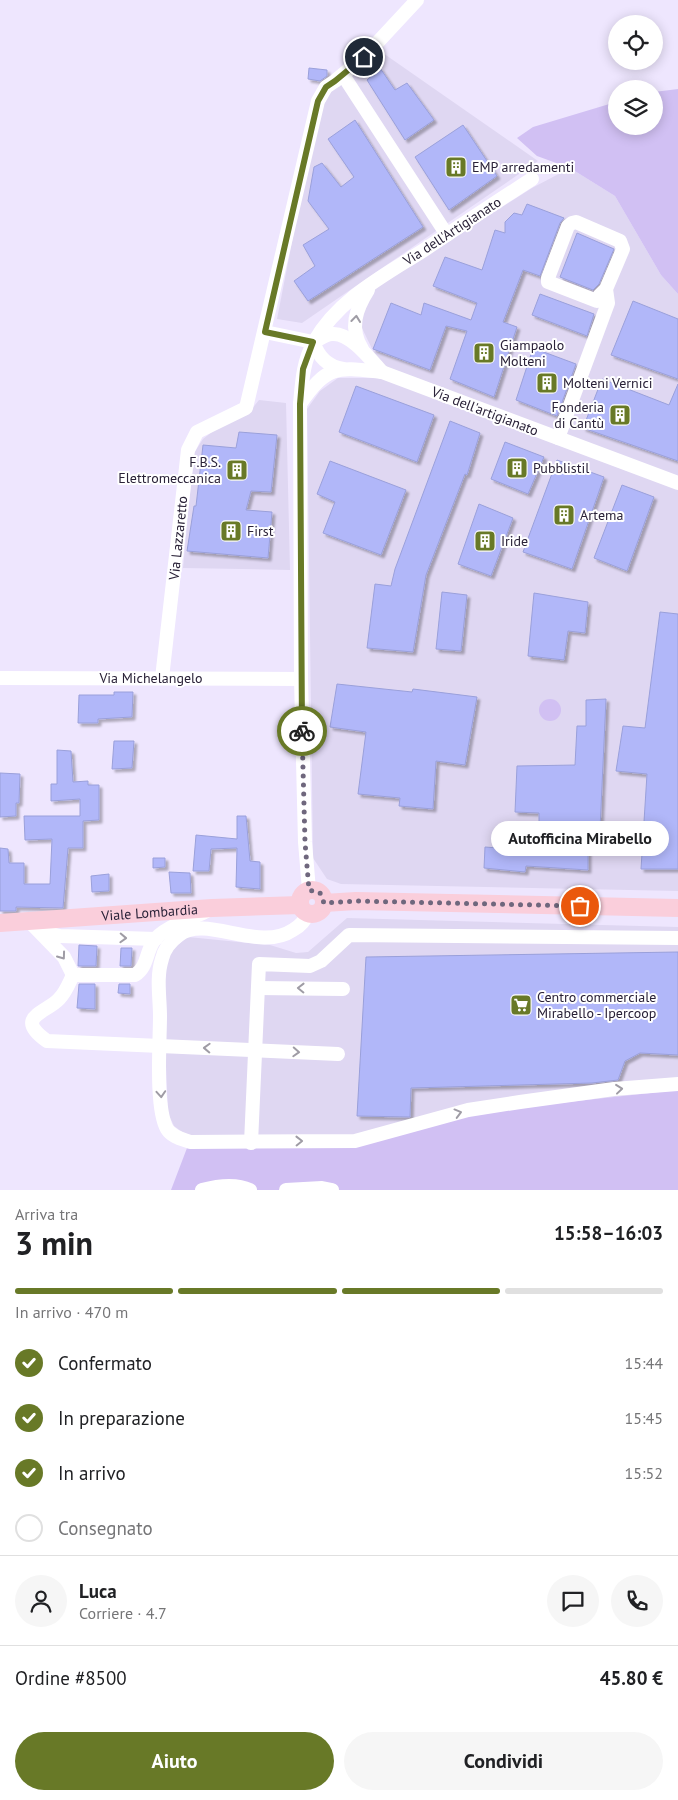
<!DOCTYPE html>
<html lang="it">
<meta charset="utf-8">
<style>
:root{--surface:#fff;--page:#f6f6f6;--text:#202124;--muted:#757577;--line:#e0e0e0;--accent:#687927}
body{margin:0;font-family:"PT Sans",sans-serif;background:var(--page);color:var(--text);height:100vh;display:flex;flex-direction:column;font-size:19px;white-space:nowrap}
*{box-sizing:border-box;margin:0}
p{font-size:16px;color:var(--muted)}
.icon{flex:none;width:28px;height:28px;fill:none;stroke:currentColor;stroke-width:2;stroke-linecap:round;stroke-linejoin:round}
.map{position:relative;height:1190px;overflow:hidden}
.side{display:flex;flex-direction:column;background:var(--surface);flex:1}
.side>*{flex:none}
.fabs{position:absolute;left:608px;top:15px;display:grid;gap:10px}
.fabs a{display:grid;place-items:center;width:55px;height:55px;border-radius:50%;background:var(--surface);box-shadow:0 2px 12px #0003;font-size:25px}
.pin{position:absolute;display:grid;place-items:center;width:42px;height:42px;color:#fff;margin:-21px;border:2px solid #fff;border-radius:50%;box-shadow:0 1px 5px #0007}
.courier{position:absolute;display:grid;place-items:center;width:50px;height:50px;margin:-25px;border:4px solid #687927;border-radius:50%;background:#fff;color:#222;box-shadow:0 1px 6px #0007}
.bubble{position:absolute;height:35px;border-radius:18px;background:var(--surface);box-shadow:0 2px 12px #0003;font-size:16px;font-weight:700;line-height:35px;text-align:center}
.overview em{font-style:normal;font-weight:700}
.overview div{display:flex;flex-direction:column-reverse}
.overview{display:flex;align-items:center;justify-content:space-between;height:85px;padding:0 15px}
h1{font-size:32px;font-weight:700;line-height:38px}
.bar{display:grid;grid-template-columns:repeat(4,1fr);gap:8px 5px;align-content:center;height:60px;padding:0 15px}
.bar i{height:6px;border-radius:4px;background:var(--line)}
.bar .selected{background:var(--accent)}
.bar p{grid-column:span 4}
.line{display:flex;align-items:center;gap:12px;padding:0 15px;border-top:1px solid var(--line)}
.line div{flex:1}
.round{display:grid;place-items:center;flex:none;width:52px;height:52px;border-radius:26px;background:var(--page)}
ol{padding:0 15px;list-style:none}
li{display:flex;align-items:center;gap:15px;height:55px}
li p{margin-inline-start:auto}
li .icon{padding:5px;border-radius:50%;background:var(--accent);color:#fff;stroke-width:4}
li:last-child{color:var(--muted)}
li i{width:28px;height:28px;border:2px solid var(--line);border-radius:50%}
.primary-button{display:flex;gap:10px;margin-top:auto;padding:10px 15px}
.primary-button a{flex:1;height:58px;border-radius:30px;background:var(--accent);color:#fff;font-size:20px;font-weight:700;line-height:58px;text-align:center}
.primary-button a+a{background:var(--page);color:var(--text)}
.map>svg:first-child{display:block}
.built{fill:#dfd7f2}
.green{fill:#d1c0f3}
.building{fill:#b1b7f9;stroke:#9aa0da;filter:url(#shadow)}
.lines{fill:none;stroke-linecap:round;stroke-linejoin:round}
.minor{stroke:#fff;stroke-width:14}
.major{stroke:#facedb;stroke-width:18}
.oneway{stroke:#9f9ca5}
.done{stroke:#6f677d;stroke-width:5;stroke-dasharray:0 9}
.route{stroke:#687927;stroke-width:6}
.labels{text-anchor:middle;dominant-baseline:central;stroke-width:4;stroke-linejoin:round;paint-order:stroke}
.poi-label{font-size:14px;fill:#2a2238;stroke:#fff;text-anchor:start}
.street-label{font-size:14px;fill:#2a2238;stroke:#fff}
</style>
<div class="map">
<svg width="678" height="1190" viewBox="0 0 678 1190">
<defs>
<filter id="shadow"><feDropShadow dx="3" dy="3" stdDeviation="1" flood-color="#0004"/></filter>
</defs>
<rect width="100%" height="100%" fill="#eee6fe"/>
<g class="built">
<path d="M380,51L538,161L302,323L277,319L316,119L330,93Z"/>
<path d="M570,168L615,196L661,275L678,294V891L341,884L327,879L313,858L307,409L320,391L338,378H372L377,359L359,322L376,287L532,188Z"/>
<path d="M259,400L286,403L290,570L183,568L194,453L203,439L222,424L247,415Z"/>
<path d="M347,918L678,927V1090L475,1112L362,1143L187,1148L192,1135L185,1134L174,1126L168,1113L162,972L170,951L188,937L270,945L296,953L308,952Z"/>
</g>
<g class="green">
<path d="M678,89V294L661,275L615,196L570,168L537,156L517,138L533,127L616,102V126H654V92Z"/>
<circle cx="550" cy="710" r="11"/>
<path d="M678,1090V1190H171L187,1148L362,1143L475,1112Z"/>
</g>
<g class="building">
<path d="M309,68L327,70V76L320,81L308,79Z"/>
<path d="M380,68L395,90L407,83L434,120L405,140L367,80Z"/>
<path d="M355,120L423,227L308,301L294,281L315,266L303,245L329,229L308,201L314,167L322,163L341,187L354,177L328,139Z"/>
<path d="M463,125L497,176L449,210L415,157Z"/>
<path d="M527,204L564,218L560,223L540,276L523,270L503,322L517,327L494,397L450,379L467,331L446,326L430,370L373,349L391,303L421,315L424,303L471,320L477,303L433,286L445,257L482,270L495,230L505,233V222L514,213L522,215Z"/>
<path d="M577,233L614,249L599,284L593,290L560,277Z"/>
<path d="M540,294L594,314L587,336L532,315Z"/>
<path d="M633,301L678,319V379L611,355Z"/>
<path d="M533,348L576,364L557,416L516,400Z"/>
<path d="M602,379L669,405L678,384V461L583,428Z"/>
<path d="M356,386L434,415L417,462L339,432Z"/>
<path d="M450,421L480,433L467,475L465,474L426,575L413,652L367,648L375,584L391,586L395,569Z"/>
<path d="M239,432L277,435L271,492L251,491L246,510L272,512L268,558L187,551L194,506H196L203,445L236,448Z"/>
<path d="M505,442L544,457L528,494L491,479Z"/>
<path d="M557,460L604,477L572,569L523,552Z"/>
<path d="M330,461L406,490L381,555L323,533L335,502L317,494Z"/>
<path d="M622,485L654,497L627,571L594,558Z"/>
<path d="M479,504L513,518L491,576L458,564Z"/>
<path d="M442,592L467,595L461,651L436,649Z"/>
<path d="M534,593L588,602L585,633L568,631L564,660L528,656Z"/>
<path d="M660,612L678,614V869H641L647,774L616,771L623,726L645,728Z"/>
<path d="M337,684L412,692L413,689L477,697L465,765L436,761L433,809L399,806L400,798L358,794L366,732L330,727Z"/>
<path d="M114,692H133L132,717L98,719V723H78L79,695H114Z"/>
<path d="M606,699L600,829L588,828V870L526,866L525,872L484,868L485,847L539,851V813L515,812L517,766L575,765L577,726H586V700Z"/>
<path d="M114,741H134L132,768L112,769Z"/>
<path d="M57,750L71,751L73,782L88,781V785H99V820L83,821V848H68L63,908L16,907V911H0V848L8,849L9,863H24V884H50L52,839L25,840L24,816H80V799L51,801V784H57Z"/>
<path d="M0,773L20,774L19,803H16V816L0,817Z"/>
<path d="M237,816H246L250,861L260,862V889L236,887L237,848L211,849L209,871H193L196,835L237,839Z"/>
<path d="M153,858H165V867L153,868Z"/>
<path d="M169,872L190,873L191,893H171Z"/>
<path d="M109,874V891L92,892L91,876Z"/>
<path d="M79,945L97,946L96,966H78Z"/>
<path d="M121,948H132L131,966H120Z"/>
<path d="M678,952V1055L640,1053L625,1061L618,1080L592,1083L411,1088L410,1117L357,1116L366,957Z"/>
<path d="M79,984H95V1009L77,1008Z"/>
<path d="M119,984H130V994L118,993Z"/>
</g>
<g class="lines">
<g class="minor">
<path d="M343,75L447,235"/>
<path d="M265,332L313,342"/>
<path d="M313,342C319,357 327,366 343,369"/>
<path d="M314,342C320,339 326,334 332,334C350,332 371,360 382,372"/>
<path d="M362,349C349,328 356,309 368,290"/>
<path d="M300,404C328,364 337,367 382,372L678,483"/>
<path d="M558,438L608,303L606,289L623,249L620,241L576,222L572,223L568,226L548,278V282L597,301L600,295L606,289"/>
<path d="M0,678L301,679"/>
<path d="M162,678L188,450L197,432L246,408L318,101L326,87L335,81L364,57L417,0"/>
<path d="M309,890L305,842L301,679L300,404C302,382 303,361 314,342C338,299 385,275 424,250C460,226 496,202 532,179"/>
<path d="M307,914C305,922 300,926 293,930C259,953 206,914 179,935C171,941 164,949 162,959C156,977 160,998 160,1016C160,1042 155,1108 167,1129C172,1137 182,1139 190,1142L355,1141L468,1110L520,1102L614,1089L678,1084"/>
<path d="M29,921L64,957L73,975H135C147,968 146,953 153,942C161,928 193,918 207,911"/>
<path d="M41,932L60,936L156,939"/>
<path d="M73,975C69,983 66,992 59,999C46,1013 13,1017 47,1041L338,1054"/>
<path d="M258,988L343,989"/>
<path d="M251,1143L259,964L310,966L321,961L349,935L678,938"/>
<path d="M202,1190C217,1186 235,1183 250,1190"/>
<path d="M286,1190L322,1188L332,1190"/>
</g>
<g class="major">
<circle cx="312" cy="902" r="12"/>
<path d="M324,903L356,901L678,908"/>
<path id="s1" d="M0,923L212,908L300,905"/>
</g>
</g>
<defs><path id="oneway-chevron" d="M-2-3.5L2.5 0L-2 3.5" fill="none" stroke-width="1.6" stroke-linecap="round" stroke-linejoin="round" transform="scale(1.25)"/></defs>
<g class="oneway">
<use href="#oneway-chevron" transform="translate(356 319) rotate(-84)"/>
<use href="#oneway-chevron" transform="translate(123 938) rotate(2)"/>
<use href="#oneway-chevron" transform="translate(62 956) rotate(54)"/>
<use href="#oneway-chevron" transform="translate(301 988) rotate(-179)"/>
<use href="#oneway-chevron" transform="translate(207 1048) rotate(-178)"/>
<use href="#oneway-chevron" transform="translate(296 1052) rotate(3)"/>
<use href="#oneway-chevron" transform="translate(619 1089) rotate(-6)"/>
<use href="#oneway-chevron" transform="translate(161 1094) rotate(86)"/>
<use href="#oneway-chevron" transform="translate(458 1113) rotate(-15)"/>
<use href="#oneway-chevron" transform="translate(299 1141) rotate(-1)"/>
</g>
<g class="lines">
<path class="done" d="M302,731L305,842L309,890L320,893L324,903L356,901L580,906"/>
<path class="route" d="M302,731L300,404L303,369L313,342L265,332L318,101L326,87L335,81L364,57"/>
</g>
<defs>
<g id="building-square" transform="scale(1.125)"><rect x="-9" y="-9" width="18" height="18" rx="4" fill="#687927" stroke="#fff"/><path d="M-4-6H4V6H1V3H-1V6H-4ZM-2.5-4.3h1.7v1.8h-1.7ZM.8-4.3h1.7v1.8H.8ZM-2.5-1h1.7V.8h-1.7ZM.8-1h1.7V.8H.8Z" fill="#fff"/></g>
<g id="supermarket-square" transform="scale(1.125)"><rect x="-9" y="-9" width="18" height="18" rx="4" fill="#687927" stroke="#fff"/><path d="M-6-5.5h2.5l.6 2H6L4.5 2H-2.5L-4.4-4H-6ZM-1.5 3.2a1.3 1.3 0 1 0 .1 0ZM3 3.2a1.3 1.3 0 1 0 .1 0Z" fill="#fff"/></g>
</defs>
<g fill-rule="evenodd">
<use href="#building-square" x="456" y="167"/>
<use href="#building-square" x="484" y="353"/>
<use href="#building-square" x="547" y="383"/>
<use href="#building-square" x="620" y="415"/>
<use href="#building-square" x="517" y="468"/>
<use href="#building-square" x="237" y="470"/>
<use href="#building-square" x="564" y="515"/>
<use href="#building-square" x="231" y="531"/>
<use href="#building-square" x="485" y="541"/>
<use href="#supermarket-square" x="521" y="1005"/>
</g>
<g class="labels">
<g class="poi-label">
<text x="472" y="167">EMP arredamenti</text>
<text x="500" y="345">Giampaolo<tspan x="500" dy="16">Molteni</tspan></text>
<text x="563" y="383">Molteni Vernici</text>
<text x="604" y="407" text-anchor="end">Fonderia<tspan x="604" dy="16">di Cantù</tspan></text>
<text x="221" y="462" text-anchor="end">F.B.S.<tspan x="221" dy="16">Elettromeccanica</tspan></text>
<text x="533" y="468">Pubblistil</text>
<text x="580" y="515">Artema</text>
<text x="247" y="531">First</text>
<text x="501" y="541">Iride</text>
<text x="537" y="997">Centro commerciale<tspan x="537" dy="16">Mirabello - Ipercoop</tspan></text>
</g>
<g class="street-label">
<text transform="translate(452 231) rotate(-33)">Via dell'Artigianato</text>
<text transform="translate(485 411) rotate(21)">Via dell'artigianato</text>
<text transform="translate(178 538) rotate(-84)">Via Lazzaretto</text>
<text x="151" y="678">Via Michelangelo</text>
<text stroke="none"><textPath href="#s1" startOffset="150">Viale Lombardia</textPath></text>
</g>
</g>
</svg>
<div class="fabs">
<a><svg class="icon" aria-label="locate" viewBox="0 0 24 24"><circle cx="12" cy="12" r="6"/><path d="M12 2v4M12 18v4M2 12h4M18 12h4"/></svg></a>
<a><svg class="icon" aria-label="layers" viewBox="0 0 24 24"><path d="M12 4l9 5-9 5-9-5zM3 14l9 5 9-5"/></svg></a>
</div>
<div class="pin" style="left:580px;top:906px;background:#ea580c"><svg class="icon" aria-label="bag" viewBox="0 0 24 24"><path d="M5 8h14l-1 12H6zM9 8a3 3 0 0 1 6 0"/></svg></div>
<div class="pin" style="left:364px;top:57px;background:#1f2937"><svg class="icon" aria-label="home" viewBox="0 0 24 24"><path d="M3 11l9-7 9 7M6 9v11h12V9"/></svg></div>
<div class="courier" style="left:302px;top:731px"><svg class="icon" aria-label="bike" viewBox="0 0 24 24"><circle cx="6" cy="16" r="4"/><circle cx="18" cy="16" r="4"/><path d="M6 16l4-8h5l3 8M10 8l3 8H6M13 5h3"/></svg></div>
<div class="bubble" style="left:491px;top:821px;width:178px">Autofficina Mirabello</div>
</div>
<section class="side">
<div class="overview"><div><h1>3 min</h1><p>Arriva tra</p></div><em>15:58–16:03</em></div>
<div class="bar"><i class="selected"></i><i class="selected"></i><i class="selected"></i><i></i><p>In arrivo · 470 m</p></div>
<ol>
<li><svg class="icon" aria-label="check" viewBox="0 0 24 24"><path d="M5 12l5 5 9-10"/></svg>Confermato<p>15:44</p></li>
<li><svg class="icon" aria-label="check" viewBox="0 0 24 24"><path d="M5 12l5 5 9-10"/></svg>In preparazione<p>15:45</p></li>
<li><svg class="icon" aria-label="check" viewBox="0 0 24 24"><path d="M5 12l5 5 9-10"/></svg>In arrivo<p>15:52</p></li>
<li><i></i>Consegnato</li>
</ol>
<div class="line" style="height:90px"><a class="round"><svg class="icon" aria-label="person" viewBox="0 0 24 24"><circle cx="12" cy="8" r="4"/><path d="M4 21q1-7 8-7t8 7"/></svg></a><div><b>Luca</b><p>Corriere · 4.7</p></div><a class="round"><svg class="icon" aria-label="chat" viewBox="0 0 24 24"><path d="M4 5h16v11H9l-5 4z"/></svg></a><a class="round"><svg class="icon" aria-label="phone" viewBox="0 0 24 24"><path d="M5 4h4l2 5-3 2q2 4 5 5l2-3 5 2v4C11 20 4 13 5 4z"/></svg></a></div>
<div class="line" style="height:65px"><div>Ordine #8500</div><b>45.80 €</b></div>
<div class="primary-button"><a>Aiuto</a><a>Condividi</a></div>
</section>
